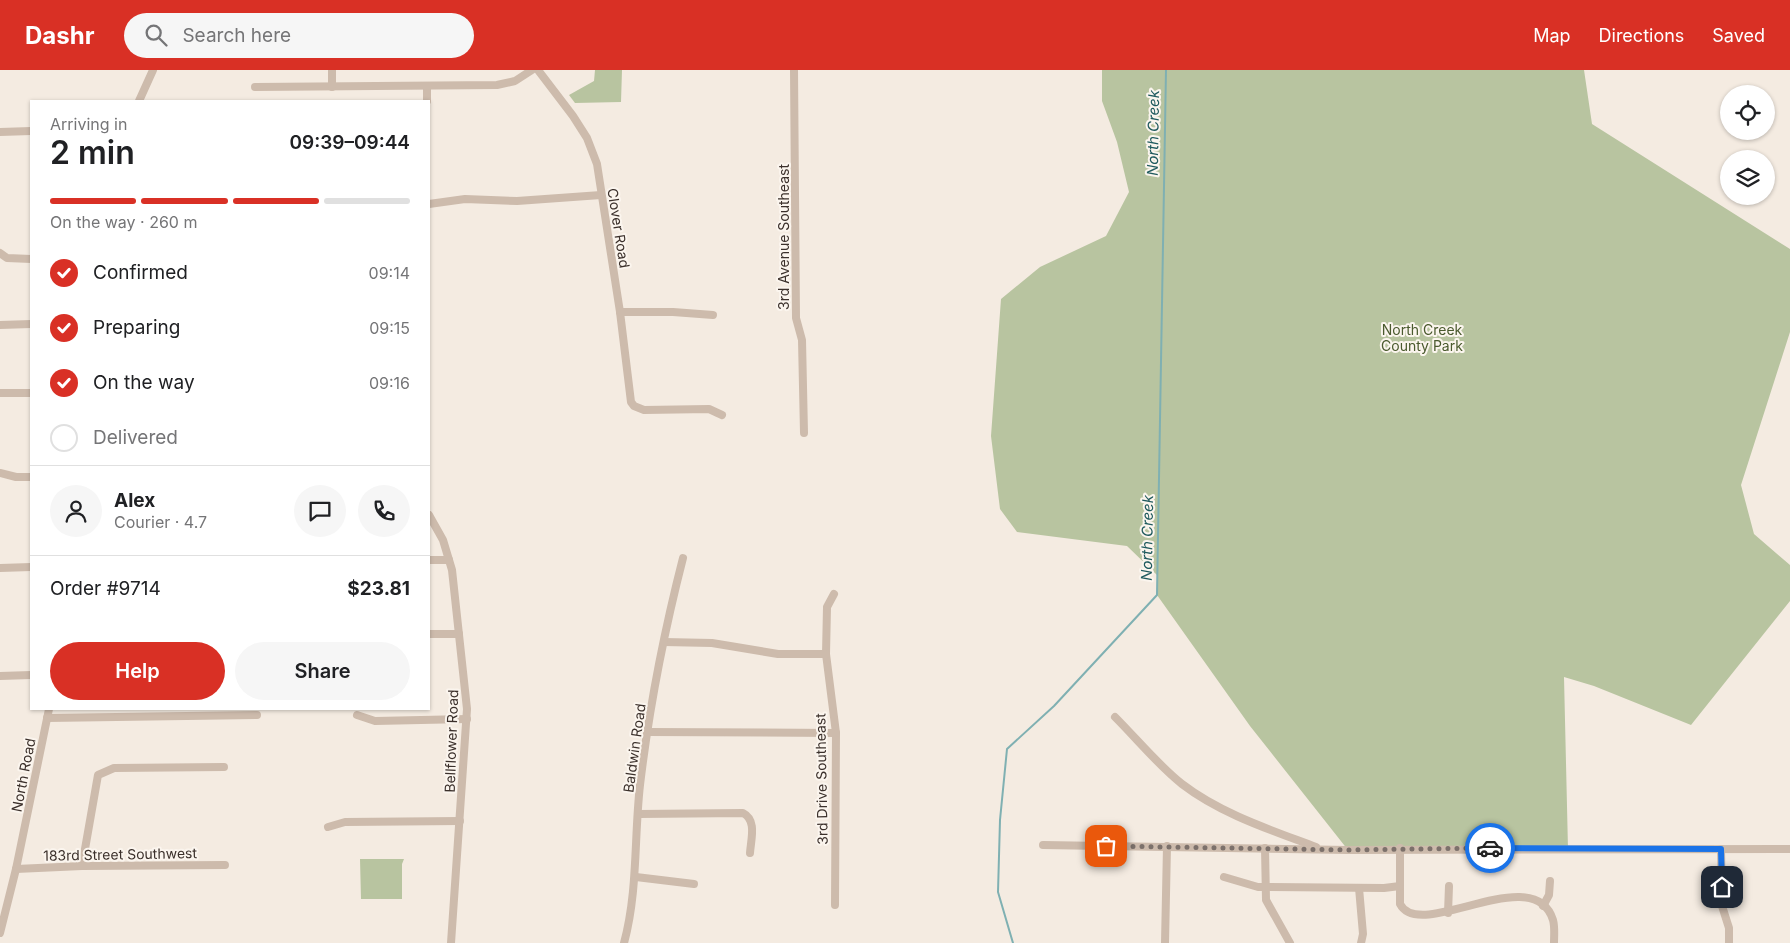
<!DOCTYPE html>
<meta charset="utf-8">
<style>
:root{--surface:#fff;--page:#f6f6f6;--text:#202124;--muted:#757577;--line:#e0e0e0;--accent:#d93025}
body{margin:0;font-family:Inter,sans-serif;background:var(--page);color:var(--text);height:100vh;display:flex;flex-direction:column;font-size:19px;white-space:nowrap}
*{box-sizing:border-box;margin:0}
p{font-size:16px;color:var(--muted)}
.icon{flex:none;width:28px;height:28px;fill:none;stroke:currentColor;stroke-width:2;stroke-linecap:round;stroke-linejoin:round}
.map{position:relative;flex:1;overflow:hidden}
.panel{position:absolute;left:30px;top:30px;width:400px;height:610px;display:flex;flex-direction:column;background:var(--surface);border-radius:0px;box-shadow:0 1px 4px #0004}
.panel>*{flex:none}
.buttons{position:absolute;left:1720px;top:15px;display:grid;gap:10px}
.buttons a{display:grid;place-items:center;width:55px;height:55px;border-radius:50%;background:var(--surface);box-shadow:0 1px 4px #0004;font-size:25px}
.pin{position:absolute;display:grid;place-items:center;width:42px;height:42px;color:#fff;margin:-21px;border-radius:10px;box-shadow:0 2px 8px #0006}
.courier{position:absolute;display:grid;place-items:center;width:50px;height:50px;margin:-25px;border:4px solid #1a73e8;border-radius:50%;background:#fff;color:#222;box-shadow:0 1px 6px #0007}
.head em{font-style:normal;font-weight:600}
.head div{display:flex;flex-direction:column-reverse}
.head{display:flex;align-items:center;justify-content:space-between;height:85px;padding:0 20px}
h1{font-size:32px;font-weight:600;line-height:38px}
.bar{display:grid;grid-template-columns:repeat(4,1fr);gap:8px 5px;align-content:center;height:60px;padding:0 20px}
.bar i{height:6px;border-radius:4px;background:var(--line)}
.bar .current{background:var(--accent)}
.bar p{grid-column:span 4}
.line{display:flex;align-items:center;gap:12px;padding:0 20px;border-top:1px solid var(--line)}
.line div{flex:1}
.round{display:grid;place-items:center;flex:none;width:52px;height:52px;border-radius:26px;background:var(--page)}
ol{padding:0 20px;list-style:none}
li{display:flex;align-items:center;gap:15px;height:55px}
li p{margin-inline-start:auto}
li .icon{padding:5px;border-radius:50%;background:var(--accent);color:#fff;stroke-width:4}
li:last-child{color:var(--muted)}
li i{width:28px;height:28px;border:2px solid var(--line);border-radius:50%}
.cta{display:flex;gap:10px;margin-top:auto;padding:10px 20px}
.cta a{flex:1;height:58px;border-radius:30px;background:var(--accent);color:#fff;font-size:20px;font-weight:600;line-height:58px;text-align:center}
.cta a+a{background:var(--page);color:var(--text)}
header{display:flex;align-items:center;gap:30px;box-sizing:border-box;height:70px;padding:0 25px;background:var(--accent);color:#fff}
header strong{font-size:24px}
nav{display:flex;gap:28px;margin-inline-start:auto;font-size:18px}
.search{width:350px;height:45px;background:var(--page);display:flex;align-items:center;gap:12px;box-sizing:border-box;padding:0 18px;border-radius:28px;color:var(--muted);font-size:19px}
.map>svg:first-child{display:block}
.green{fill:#b8c4a0}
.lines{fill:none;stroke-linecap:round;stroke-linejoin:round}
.stream{stroke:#7fb0b2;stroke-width:2}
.minor{stroke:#cdbbac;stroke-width:8}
.done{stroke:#7c716b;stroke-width:5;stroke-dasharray:0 9}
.route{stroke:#1a73e8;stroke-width:6}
.labels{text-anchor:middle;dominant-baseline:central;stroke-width:4;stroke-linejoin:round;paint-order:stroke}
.street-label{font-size:14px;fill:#3b302b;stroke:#fbf5ee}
.park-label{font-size:14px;fill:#4a5a2e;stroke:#fbf5ee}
.water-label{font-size:15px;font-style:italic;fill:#1f5a5e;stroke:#fbf5ee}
</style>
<header>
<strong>Dashr</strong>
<div class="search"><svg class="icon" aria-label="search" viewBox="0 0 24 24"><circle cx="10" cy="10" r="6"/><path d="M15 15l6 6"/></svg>Search here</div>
<nav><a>Map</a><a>Directions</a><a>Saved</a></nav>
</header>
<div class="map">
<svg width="1790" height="873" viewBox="0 0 1790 873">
<rect width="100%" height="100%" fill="#f4ebe1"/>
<g class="green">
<path d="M595,0H622L621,32L575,33L569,25L594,11Z"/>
<path d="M1102,0H1584L1592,54L1790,179V262L1741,415L1754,464L1790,495V531L1691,655L1594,616L1564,607L1568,779L1348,780L1250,656L1157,525V505L1127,476L1017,462L1000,439L991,366L1001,229L1040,197L1106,166L1129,122L1117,72L1102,31Z"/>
<path d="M360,789H404L402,794V829H361Z"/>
</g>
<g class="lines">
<path class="stream" d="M1013,873L998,822L1000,750L1007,679L1054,636L1157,525L1166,0"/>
<g class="minor">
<path d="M538,0L573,46L587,68L597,94L620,242L631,332L634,336L644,340L709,339L722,345"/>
<path d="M794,0L796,248L802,270L804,363"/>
<path d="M427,16V31"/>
<path d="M255,17L497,15L515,11L532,0"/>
<path d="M332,17V0"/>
<path d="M139,31L153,0"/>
<path d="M0,62L31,61"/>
<path d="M429,134L465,129L517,131L601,125"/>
<path d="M0,183L7,188L31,189"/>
<path d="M620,242H673L713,245"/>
<path d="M0,255L31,254"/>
<path d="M0,323H31"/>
<path d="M0,403L16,407H31"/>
<path d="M429,445L443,470L452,500L467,639L451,873"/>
<path d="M429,490H449"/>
<path d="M0,498L31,497"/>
<path d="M834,524L827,537L826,584L836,663L835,835"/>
<path d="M429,564H459"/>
<path d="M664,572L712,573L778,584H826"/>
<path d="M0,606L31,605"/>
<path d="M357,645L375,651L467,649"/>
<path d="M1115,647C1137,669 1158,695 1182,714C1221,744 1271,760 1316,777"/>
<path d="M47,648L257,645"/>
<path d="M648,662L836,663"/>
<path d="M639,744L743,743C757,750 751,769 750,783"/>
<path d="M328,757L345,752L460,751"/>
<path d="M1043,775L1348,780L1790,779"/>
<path d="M1265,778L1266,830L1290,873"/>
<path d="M1400,778V834C1420,873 1534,789 1553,850C1555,857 1554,866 1554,873"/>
<path d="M1721,779L1722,836L1729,858V873"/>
<path d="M82,796L98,705L114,698L224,697"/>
<path d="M16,799L82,796L225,795"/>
<path d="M636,807L694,814"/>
<path d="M1224,807L1258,817L1384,818L1400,816"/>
<path d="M1359,818L1363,864L1361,873"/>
<path d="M1543,836L1549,825L1550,811"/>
<path d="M1448,843L1449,816"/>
<path d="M0,863L16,799L49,639"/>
<path d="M624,873C638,821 634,768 640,715C649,639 664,562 683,488"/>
<path d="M1165,873L1167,776"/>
</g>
</g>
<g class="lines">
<path class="done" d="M1106,776L1348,780L1490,778"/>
<path class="route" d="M1490,778L1721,779L1722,817"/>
</g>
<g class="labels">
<g class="street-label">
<text transform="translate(619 158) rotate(81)">Clover Road</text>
<text transform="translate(783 167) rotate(-90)">3rd Avenue Southeast</text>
<text transform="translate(451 671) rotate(-88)">Bellflower Road</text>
<text transform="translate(634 678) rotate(-82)">Baldwin Road</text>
<text transform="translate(23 705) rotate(-79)">North Road</text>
<text transform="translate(821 709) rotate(-91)">3rd Drive Southeast</text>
<text transform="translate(120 784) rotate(-1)">183rd Street Southwest</text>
</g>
<g class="park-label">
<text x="1422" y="259">North Creek<tspan x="1422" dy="16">County Park</tspan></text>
</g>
<g class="water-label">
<text transform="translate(1153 63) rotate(-89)">North Creek</text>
<text transform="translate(1147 468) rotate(-89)">North Creek</text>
</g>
</g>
</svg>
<div class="buttons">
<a><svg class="icon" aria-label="locate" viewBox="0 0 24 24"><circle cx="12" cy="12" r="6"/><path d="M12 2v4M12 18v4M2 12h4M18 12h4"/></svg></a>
<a><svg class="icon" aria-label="layers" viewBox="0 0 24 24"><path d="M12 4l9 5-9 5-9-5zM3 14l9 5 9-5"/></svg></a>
</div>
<div class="pin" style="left:1106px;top:776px;background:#ea580c"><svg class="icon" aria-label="bag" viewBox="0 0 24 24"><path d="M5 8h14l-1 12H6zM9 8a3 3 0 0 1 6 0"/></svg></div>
<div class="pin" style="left:1722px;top:817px;background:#1f2937"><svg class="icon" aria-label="home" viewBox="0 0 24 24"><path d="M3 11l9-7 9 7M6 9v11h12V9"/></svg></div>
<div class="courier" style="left:1490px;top:778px"><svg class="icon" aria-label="car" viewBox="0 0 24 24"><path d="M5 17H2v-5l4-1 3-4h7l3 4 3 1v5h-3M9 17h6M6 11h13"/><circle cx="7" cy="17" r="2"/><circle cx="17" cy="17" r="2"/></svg></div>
<section class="panel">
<div class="head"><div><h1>2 min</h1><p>Arriving in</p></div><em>09:39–09:44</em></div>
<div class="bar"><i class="current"></i><i class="current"></i><i class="current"></i><i></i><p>On the way · 260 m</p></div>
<ol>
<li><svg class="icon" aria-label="check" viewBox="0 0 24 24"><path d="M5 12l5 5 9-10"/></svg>Confirmed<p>09:14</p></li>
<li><svg class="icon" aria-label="check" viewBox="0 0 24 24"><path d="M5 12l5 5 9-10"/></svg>Preparing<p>09:15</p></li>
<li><svg class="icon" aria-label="check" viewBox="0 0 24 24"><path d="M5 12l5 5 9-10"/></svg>On the way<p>09:16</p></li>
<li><i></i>Delivered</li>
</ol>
<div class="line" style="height:90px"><a class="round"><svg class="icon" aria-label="person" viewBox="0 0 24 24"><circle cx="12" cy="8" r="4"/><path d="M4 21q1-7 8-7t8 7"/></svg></a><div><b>Alex</b><p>Courier · 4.7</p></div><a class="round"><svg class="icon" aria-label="chat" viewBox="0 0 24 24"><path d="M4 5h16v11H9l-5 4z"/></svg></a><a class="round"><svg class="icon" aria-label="phone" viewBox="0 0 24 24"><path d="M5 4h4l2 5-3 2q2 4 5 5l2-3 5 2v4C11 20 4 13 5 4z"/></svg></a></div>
<div class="line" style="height:65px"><div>Order #9714</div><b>$23.81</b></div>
<div class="cta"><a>Help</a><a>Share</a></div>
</section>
</div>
